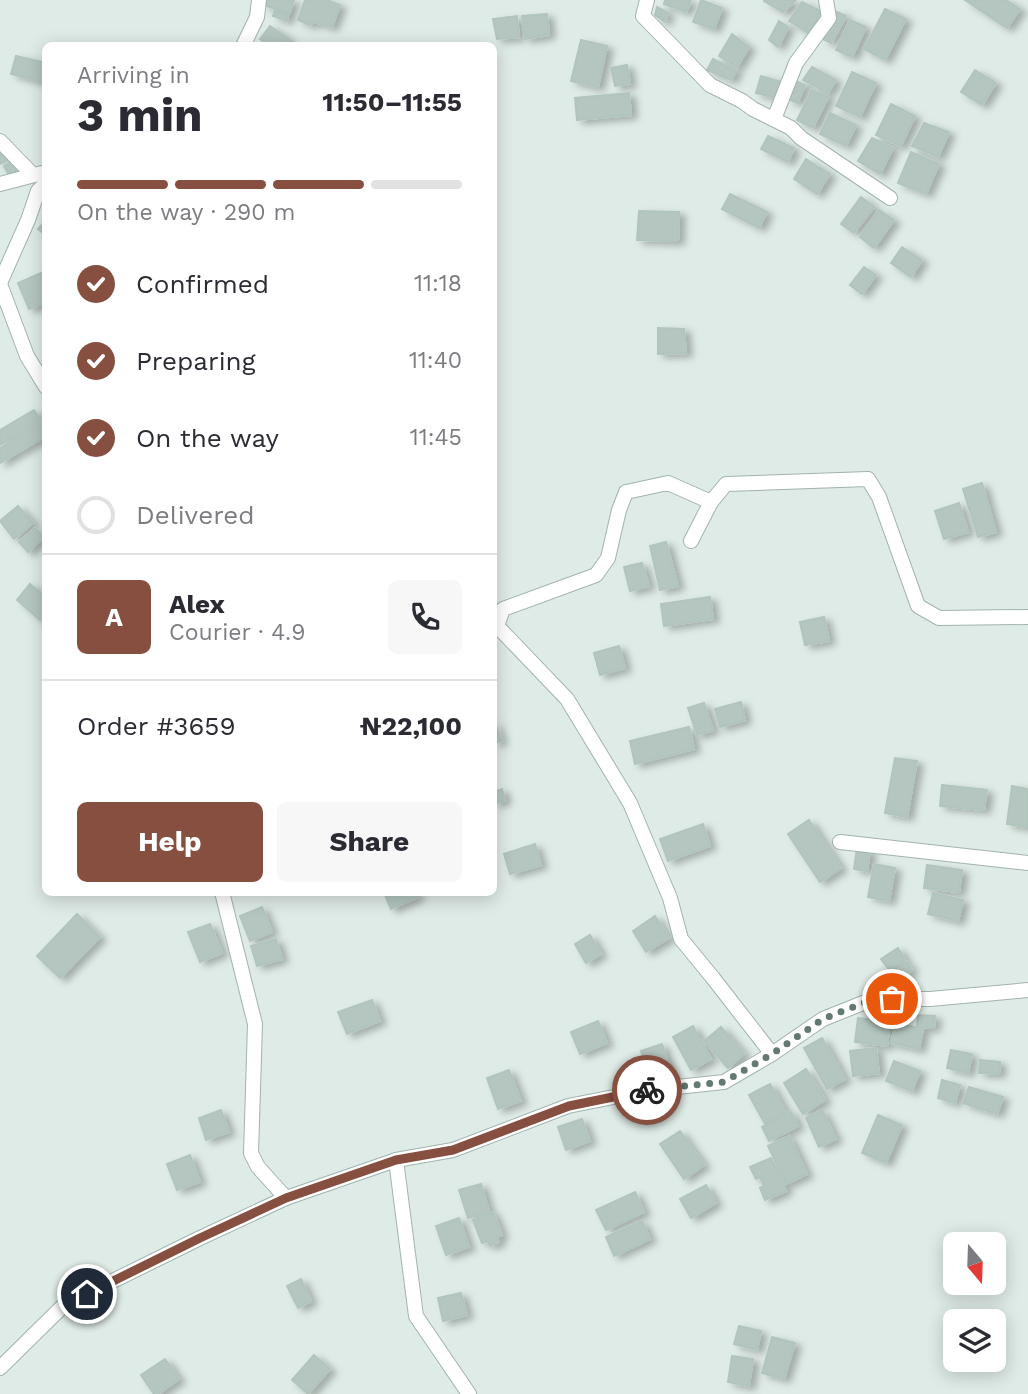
<!DOCTYPE html>
<meta charset="utf-8">
<style>
:root{--surface:#fff;--page:#f7f7f7;--text:#2b2b33;--muted:#7c7c81;--line:#e1e1e2;--accent:#874f40}
body{margin:0;font-family:"Work Sans",sans-serif;background:var(--page);color:var(--text);height:100vh;display:flex;flex-direction:column;font-size:26px;white-space:nowrap}
*{box-sizing:border-box;margin:0}
p{font-size:23px;color:var(--muted)}
.icon{flex:none;width:38px;height:38px;fill:none;stroke:currentColor;stroke-width:2;stroke-linecap:round;stroke-linejoin:round}
.map{position:relative;flex:1;overflow:hidden}
.details{position:absolute;left:42px;top:42px;width:455px;height:854px;display:flex;flex-direction:column;background:var(--surface);border-radius:10px;box-shadow:0 4px 18px #0003}
.details>*{flex:none}
.needle{width:46px;rotate:161deg}
.controls{position:absolute;left:943px;top:1232px;display:grid;gap:14px}
.controls a{display:grid;place-items:center;width:63px;height:63px;border-radius:10px;background:var(--surface);box-shadow:0 4px 18px #0003;font-size:35px}
.pin{position:absolute;display:grid;place-items:center;width:60px;height:60px;color:#fff;margin:-30px;border:4px solid #fff;border-radius:50%;box-shadow:0 2px 7px #0007}
.courier{position:absolute;display:grid;place-items:center;width:70px;height:70px;margin:-35px;border:5px solid #874f40;border-radius:50%;background:#fff;color:#222;box-shadow:0 2px 9px #0007}
.headline em{font-style:normal;font-weight:700}
.headline div{display:flex;flex-direction:column-reverse}
.headline{display:flex;align-items:center;justify-content:space-between;height:119px;padding:0 35px}
h1{font-size:46px;font-weight:700;line-height:52px}
.bar{display:grid;grid-template-columns:repeat(4,1fr);gap:10px 7px;align-content:center;height:84px;padding:0 35px}
.bar i{height:9px;border-radius:5px;background:var(--line)}
.bar .on{background:var(--accent)}
.bar p{grid-column:span 4}
.line{display:flex;align-items:center;gap:18px;padding:0 35px;border-top:2px solid var(--line)}
.line div{flex:1}
.round{display:grid;place-items:center;flex:none;width:74px;height:74px;border-radius:10px;background:var(--page)}
ol{padding:0 35px;list-style:none}
li{display:flex;align-items:center;gap:21px;height:77px}
li p{margin-inline-start:auto}
li .icon{padding:7px;border-radius:50%;background:var(--accent);color:#fff;stroke-width:4}
li:last-child{color:var(--muted)}
li i{width:38px;height:38px;border:4px solid var(--line);border-radius:50%}
.primary-button{display:flex;gap:14px;margin-top:auto;padding:14px 35px}
.primary-button a{flex:1;height:80px;border-radius:10px;background:var(--accent);color:#fff;font-size:28px;font-weight:700;line-height:80px;text-align:center}
.primary-button a+a{background:var(--page);color:var(--text)}
.map>svg:first-child{display:block}
.building{fill:#b4c6bf;stroke:#b1c5bd;stroke-width:2;filter:url(#shadow)}
.lines{fill:none;stroke-linecap:round;stroke-linejoin:round}
.minor-casing{stroke:#a2b3ad;stroke-width:16}
.minor{stroke:#fff;stroke-width:14}
.done{stroke:#637972;stroke-width:7;stroke-dasharray:0 12.6}
.route{stroke:#874f40;stroke-width:9}
</style>
<div class="map">
<svg width="1028" height="1394" viewBox="0 0 1028 1394">
<defs>
<filter id="shadow"><feDropShadow dx="6" dy="3.5" stdDeviation="3.5" flood-color="#0004"/></filter>
</defs>
<rect width="100%" height="100%" fill="#dfebe6"/>
<g class="building">
<path d="M265,0H294L289,14L264,5Z"/>
<path d="M305,0H327L340,5L332,27L314,22L310,25L298,20Z"/>
<path d="M665,0H691L686,12L664,4Z"/>
<path d="M701,0L722,8L714,29L693,22Z"/>
<path d="M765,0H796L783,12L764,1Z"/>
<path d="M965,0H1006L1020,9L1007,28Z"/>
<path d="M802,2L822,12L808,33L789,21Z"/>
<path d="M657,7L668,13L665,22L655,15Z"/>
<path d="M885,9L906,19L885,60L864,49Z"/>
<path d="M275,10L288,15L287,21L273,16Z"/>
<path d="M837,12L846,16L831,43L823,39Z"/>
<path d="M547,14L549,35L525,39L522,16Z"/>
<path d="M517,16L519,37L497,39L493,19Z"/>
<path d="M850,20L866,27L852,57L836,50Z"/>
<path d="M779,21L788,27L778,47L769,40Z"/>
<path d="M270,26L289,39L284,46H269L260,39Z"/>
<path d="M732,34L749,47L737,67L719,56Z"/>
<path d="M581,40L607,46L598,87L571,81Z"/>
<path d="M16,56L46,63L43,82L11,74Z"/>
<path d="M713,59L736,71L731,80L707,70Z"/>
<path d="M627,65L630,84L615,86L611,68Z"/>
<path d="M812,67L836,80L828,93L803,80Z"/>
<path d="M975,70L996,83L982,105L961,92Z"/>
<path d="M852,72L876,83L860,117L836,106Z"/>
<path d="M761,76L781,82L777,98L756,93Z"/>
<path d="M795,81L805,85L797,103L788,99Z"/>
<path d="M812,90L828,97L813,128L797,120Z"/>
<path d="M629,93L631,115L577,120L575,98Z"/>
<path d="M891,104L915,116L901,146L876,135Z"/>
<path d="M830,113L856,125L846,146L820,134Z"/>
<path d="M924,123L949,132L938,157L912,146Z"/>
<path d="M768,136L794,148L788,162L761,149Z"/>
<path d="M872,138L893,148L880,174L858,161Z"/>
<path d="M3,150L8,160L0,164V152Z"/>
<path d="M911,152L939,164L926,194L898,183Z"/>
<path d="M806,159L830,174L817,194L794,179Z"/>
<path d="M11,162L18,175L11,179L4,166Z"/>
<path d="M730,194L767,212L759,228L722,209Z"/>
<path d="M861,197L874,207L854,233L841,224Z"/>
<path d="M879,210L894,220L874,248L860,237Z"/>
<path d="M639,211L679,212L678,241L637,240Z"/>
<path d="M46,220V235L38,229Z"/>
<path d="M902,247L922,260L911,277L891,263Z"/>
<path d="M864,267L876,275L862,294L850,285Z"/>
<path d="M41,273L46,284V302L29,309L18,283Z"/>
<path d="M658,328L684,329L686,353L658,354Z"/>
<path d="M34,410L41,421L0,445V430Z"/>
<path d="M43,423L46,428V436L0,463V448Z"/>
<path d="M982,483L996,532L978,537L963,489Z"/>
<path d="M959,503L968,532L944,539L935,511Z"/>
<path d="M18,506L33,523L14,539L0,521Z"/>
<path d="M35,528L44,537L28,552L19,542Z"/>
<path d="M666,542L678,586L660,590L650,546Z"/>
<path d="M642,563L649,586L630,591L624,567Z"/>
<path d="M30,584L46,597V613L40,620L17,600Z"/>
<path d="M710,597L713,619L664,626L661,604Z"/>
<path d="M824,617L829,641L805,645L800,622Z"/>
<path d="M619,646L625,668L600,675L594,653Z"/>
<path d="M741,702L745,720L720,727L715,709Z"/>
<path d="M704,703L713,730L697,735L688,708Z"/>
<path d="M495,722L501,741L494,743V723Z"/>
<path d="M689,727L694,749L635,764L630,741Z"/>
<path d="M895,758L917,761L907,817L885,813Z"/>
<path d="M942,785L987,790L984,810L940,806Z"/>
<path d="M1012,786L1028,789V827L1007,824Z"/>
<path d="M502,789L505,800L494,804V792Z"/>
<path d="M809,820L841,868L820,882L788,834Z"/>
<path d="M703,824L710,846L668,861L660,839Z"/>
<path d="M535,844L541,865L510,874L504,854Z"/>
<path d="M857,848L870,850L867,871L854,869Z"/>
<path d="M874,864L895,868L889,901L868,897Z"/>
<path d="M927,865L962,870L959,892L924,888Z"/>
<path d="M391,892H416L418,897L391,909L385,895Z"/>
<path d="M933,893L963,900L958,921L928,914Z"/>
<path d="M262,907L272,932L250,941L240,916Z"/>
<path d="M77,914L100,937L60,978L37,956Z"/>
<path d="M655,916L669,938L646,952L633,931Z"/>
<path d="M210,924L222,953L200,962L188,932Z"/>
<path d="M590,935L601,954L586,963L575,944Z"/>
<path d="M276,939L282,959L257,966L251,946Z"/>
<path d="M898,948L905,960L889,970L881,959Z"/>
<path d="M907,962L912,970L904,975L899,968Z"/>
<path d="M372,1000L380,1021L347,1034L338,1012Z"/>
<path d="M918,1015L935,1016L934,1028L917,1027Z"/>
<path d="M858,1018L890,1022L887,1046L855,1042Z"/>
<path d="M598,1021L607,1043L580,1054L571,1032Z"/>
<path d="M896,1023L923,1029L919,1049L891,1043Z"/>
<path d="M693,1026L711,1059L691,1070L673,1037Z"/>
<path d="M721,1027L744,1054L728,1068L704,1041Z"/>
<path d="M822,1038L845,1079L827,1089L804,1048Z"/>
<path d="M662,1044L673,1077L652,1084L641,1051Z"/>
<path d="M876,1048L879,1073L853,1076L850,1051Z"/>
<path d="M951,1050L972,1054L968,1073L947,1068Z"/>
<path d="M980,1060L1000,1062L999,1074L979,1073Z"/>
<path d="M894,1061L920,1071L912,1091L886,1081Z"/>
<path d="M806,1069L825,1100L803,1114L784,1083Z"/>
<path d="M509,1070L521,1101L498,1109L487,1078Z"/>
<path d="M942,1080L960,1085L955,1103L938,1098Z"/>
<path d="M770,1084L786,1112L765,1124L749,1095Z"/>
<path d="M969,1087L1003,1097L997,1114L963,1103Z"/>
<path d="M221,1110L229,1132L206,1140L199,1118Z"/>
<path d="M822,1110L836,1139L819,1147L806,1118Z"/>
<path d="M791,1112L798,1126L769,1141L762,1127Z"/>
<path d="M878,1115L902,1125L886,1163L862,1153Z"/>
<path d="M582,1119L590,1141L566,1150L558,1127Z"/>
<path d="M680,1131L704,1165L684,1179L660,1144Z"/>
<path d="M789,1136L807,1174L786,1184L768,1146Z"/>
<path d="M190,1155L200,1182L177,1190L167,1164Z"/>
<path d="M771,1158L786,1191L765,1200L760,1188L764,1186L760,1177L756,1179L750,1167Z"/>
<path d="M481,1184L489,1211L468,1218L459,1190Z"/>
<path d="M706,1185L716,1203L691,1218L680,1199Z"/>
<path d="M635,1192L644,1212L606,1230L596,1210Z"/>
<path d="M493,1212L502,1235L497,1237L499,1242L490,1246L488,1241L482,1243L473,1220Z"/>
<path d="M459,1218L469,1247L446,1255L436,1226Z"/>
<path d="M642,1221L650,1239L614,1256L606,1237Z"/>
<path d="M301,1279L311,1301L298,1308L287,1286Z"/>
<path d="M461,1293L467,1315L443,1321L438,1298Z"/>
<path d="M739,1326L761,1331L757,1350L734,1344Z"/>
<path d="M772,1337L795,1343L784,1379L762,1373Z"/>
<path d="M314,1355L330,1369L308,1394L292,1380Z"/>
<path d="M732,1356L753,1359L749,1386L728,1382Z"/>
<path d="M165,1359L179,1379L158,1394H154L141,1375Z"/>
</g>
<g class="lines">
<g class="minor-casing">
<g id="minor">
<path d="M647,0L643,16L710,85L742,101L753,109L791,128L801,138L890,198"/>
<path d="M243,46L257,17L259,0"/>
<path d="M774,119L796,63L829,18L826,0"/>
<path d="M0,141L33,175"/>
<path d="M0,184L46,172"/>
<path d="M0,283L28,220L38,191L46,183"/>
<path d="M0,284L27,356L46,387"/>
<path d="M711,502L668,483L626,492L619,510L608,558L596,575L503,609L497,626L567,699L630,803L670,898L681,939L713,978L772,1054"/>
<path d="M691,541L711,502L726,484L868,479L879,497L918,606L939,618L1028,617"/>
<path d="M840,842L1028,863"/>
<path d="M222,892L255,1024L251,1153L258,1167L286,1198"/>
<path d="M396,1160L416,1316L469,1394"/>
<path d="M0,1368L64,1305L200,1238L286,1198L396,1160L453,1150L568,1106L649,1090L724,1082L772,1054L823,1019L873,999H930L1028,990"/>
</g>
</g>
<use href="#minor" class="minor"/>
</g>
<g class="lines">
<path class="done" d="M647,1090L724,1082L772,1054L823,1019L873,999H892"/>
<path class="route" d="M87,1294L200,1238L286,1198L396,1160L453,1150L569,1106L647,1090"/>
</g>
</svg>
<div class="controls">
<a><svg class="needle" viewBox="-14 -14 28 28"><path d="M0-13l5 13h-10z" fill="#e53935"/><path d="M0 13l5-13h-10z" fill="#7c7c81"/></svg></a>
<a><svg class="icon" aria-label="layers" viewBox="0 0 24 24"><path d="M12 4l9 5-9 5-9-5zM3 14l9 5 9-5"/></svg></a>
</div>
<div class="pin" style="left:892px;top:999px;background:#ea580c"><svg class="icon" aria-label="bag" viewBox="0 0 24 24"><path d="M5 8h14l-1 12H6zM9 8a3 3 0 0 1 6 0"/></svg></div>
<div class="pin" style="left:87px;top:1294px;background:#1f2937"><svg class="icon" aria-label="home" viewBox="0 0 24 24"><path d="M3 11l9-7 9 7M6 9v11h12V9"/></svg></div>
<div class="courier" style="left:647px;top:1090px"><svg class="icon" aria-label="bike" viewBox="0 0 24 24"><circle cx="6" cy="16" r="4"/><circle cx="18" cy="16" r="4"/><path d="M6 16l4-8h5l3 8M10 8l3 8H6M13 5h3"/></svg></div>
<section class="details">
<div class="headline"><div><h1>3 min</h1><p>Arriving in</p></div><em>11:50–11:55</em></div>
<div class="bar"><i class="on"></i><i class="on"></i><i class="on"></i><i></i><p>On the way · 290 m</p></div>
<ol>
<li><svg class="icon" aria-label="check" viewBox="0 0 24 24"><path d="M5 12l5 5 9-10"/></svg>Confirmed<p>11:18</p></li>
<li><svg class="icon" aria-label="check" viewBox="0 0 24 24"><path d="M5 12l5 5 9-10"/></svg>Preparing<p>11:40</p></li>
<li><svg class="icon" aria-label="check" viewBox="0 0 24 24"><path d="M5 12l5 5 9-10"/></svg>On the way<p>11:45</p></li>
<li><i></i>Delivered</li>
</ol>
<div class="line" style="height:126px"><b class="round" style="background:var(--accent);color:#fff">A</b><div><b>Alex</b><p>Courier · 4.9</p></div><a class="round"><svg class="icon" aria-label="phone" viewBox="0 0 24 24"><path d="M5 4h4l2 5-3 2q2 4 5 5l2-3 5 2v4C11 20 4 13 5 4z"/></svg></a></div>
<div class="line" style="height:91px"><div>Order #3659</div><b>₦22,100</b></div>
<div class="primary-button"><a>Help</a><a>Share</a></div>
</section>
</div>
